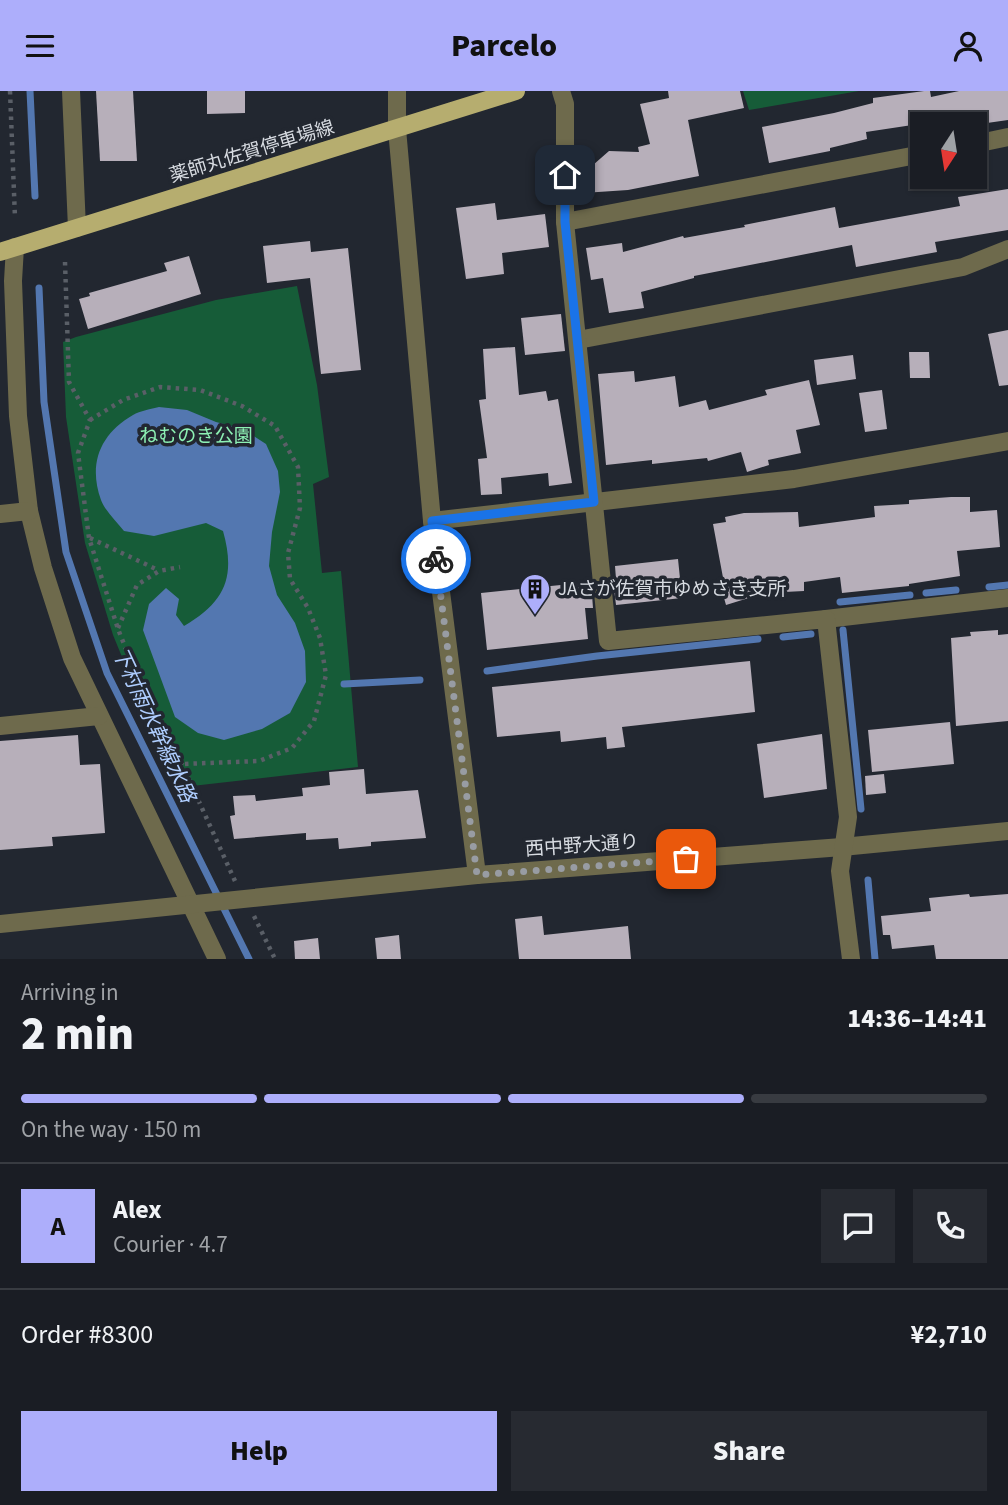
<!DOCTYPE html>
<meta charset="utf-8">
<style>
:root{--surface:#1a1d24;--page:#272a31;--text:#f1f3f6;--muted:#9fa2a6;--line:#383b41;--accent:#adaefb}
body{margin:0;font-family:"Source Sans 3","Noto Sans JP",sans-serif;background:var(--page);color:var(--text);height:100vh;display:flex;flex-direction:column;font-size:26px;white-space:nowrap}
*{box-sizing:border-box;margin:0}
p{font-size:23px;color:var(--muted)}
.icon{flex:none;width:38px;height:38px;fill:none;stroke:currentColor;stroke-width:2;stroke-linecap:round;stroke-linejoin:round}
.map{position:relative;height:868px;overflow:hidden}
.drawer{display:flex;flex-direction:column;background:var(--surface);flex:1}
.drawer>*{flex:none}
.needle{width:46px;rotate:192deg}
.controls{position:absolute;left:910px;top:21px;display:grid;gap:14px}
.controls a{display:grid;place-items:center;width:77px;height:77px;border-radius:0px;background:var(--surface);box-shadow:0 2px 5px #0004,0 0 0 2px var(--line);font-size:35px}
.pin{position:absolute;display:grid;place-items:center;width:60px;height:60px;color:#fff;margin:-30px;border-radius:14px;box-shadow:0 4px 10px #0006}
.courier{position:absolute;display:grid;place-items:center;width:70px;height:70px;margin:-35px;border:5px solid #1a73e8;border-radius:50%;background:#fff;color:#222;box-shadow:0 2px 9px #0007}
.overview em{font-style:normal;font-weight:800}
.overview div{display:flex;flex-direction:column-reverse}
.overview{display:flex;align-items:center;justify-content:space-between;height:119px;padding:0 21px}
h1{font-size:46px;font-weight:800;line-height:52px}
.bar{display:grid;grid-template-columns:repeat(4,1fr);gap:10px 7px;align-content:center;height:84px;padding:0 21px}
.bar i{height:9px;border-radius:5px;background:var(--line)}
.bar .current{background:var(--accent)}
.bar p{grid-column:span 4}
.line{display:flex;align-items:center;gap:18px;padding:0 21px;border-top:2px solid var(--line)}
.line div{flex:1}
.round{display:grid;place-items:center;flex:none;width:74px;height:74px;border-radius:0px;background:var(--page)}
.button{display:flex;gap:14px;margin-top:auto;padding:14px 21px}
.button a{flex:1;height:80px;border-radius:0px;background:var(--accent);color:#111;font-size:28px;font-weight:800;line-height:80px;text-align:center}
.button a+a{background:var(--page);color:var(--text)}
header{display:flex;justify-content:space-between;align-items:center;height:91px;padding:0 21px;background:var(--accent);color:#111;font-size:32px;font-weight:800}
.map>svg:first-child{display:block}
.green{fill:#165c38}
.water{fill:#5377b0}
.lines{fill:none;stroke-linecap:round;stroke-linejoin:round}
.stream{stroke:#5377b0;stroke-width:7}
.building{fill:#b7afba}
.path{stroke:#5a5f67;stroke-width:4.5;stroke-dasharray:3.5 5;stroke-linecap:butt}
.minor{stroke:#6e6a4c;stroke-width:18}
.major{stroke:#b6ad6f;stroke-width:18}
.done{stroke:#989ca3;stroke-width:7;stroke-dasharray:0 12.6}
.route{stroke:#1a73e8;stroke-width:9}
.labels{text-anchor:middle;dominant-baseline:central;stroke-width:7;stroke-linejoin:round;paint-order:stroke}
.street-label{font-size:19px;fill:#d7dbe1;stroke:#222730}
.park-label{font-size:19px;fill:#8df1b4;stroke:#222730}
.poi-label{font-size:19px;fill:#d7dbe1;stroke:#222730;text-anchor:start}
.water-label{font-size:21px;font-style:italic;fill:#afceff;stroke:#222730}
</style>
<header><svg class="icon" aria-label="menu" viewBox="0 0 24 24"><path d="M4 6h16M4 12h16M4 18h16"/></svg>Parcelo<svg class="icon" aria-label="person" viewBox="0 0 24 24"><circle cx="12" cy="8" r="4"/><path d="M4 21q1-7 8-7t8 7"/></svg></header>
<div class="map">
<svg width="1008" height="868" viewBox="0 0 1008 868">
<rect width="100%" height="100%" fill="#222730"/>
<g class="green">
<path d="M743,0H859L749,19Z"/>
<path d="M297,195L317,294L329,386L313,393L322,482L341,480L358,676L192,695L182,673L143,617L113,544L85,452L66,326L63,251L76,246L216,209Z"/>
</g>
<path class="water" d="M159,316L187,319L216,331L243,338L266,353L278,380L280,401L272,441L269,475L277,504L295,532L305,560L306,591L290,622L262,638L224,649L198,642L175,626L143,539L149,513L166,497L179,508L176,524L184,535C225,511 236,486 223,440L206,432L154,445L124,440C117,431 105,420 101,409C88,373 100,343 133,324C140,320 151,318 159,316Z"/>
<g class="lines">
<g class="stream">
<path d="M30,0L35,105"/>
<path d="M39,197L44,311L66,461L107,582L249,868"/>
<path d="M989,496L1008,494"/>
<path d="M926,502L956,499"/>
<path d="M840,511L910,504"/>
<path d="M843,539L861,718"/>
<path d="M783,546L811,543"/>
<path d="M487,580L597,565L758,548"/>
<path d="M344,593L420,589"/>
<path d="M868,789L875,868"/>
</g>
</g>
<g class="building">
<path d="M96,0H133L137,70H100Z"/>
<path d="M207,0H245V22L207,23Z"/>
<path d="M668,0H740L744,17L688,29L699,85L628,99L583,102V74H593L609,60L639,61L638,56L650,53L640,13L669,7Z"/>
<path d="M924,0H930L931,6L959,0H1008V29L987,32V26L953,33L919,35V33L866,41L867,48L830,57V60L769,72L762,36L834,22L873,12V7Z"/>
<path d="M1008,98V139L935,151L937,161L856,176L852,154L694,185V187L641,201L644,217L609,222L603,187L591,189L586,157L622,152L623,161L683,145L684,147L745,136L744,134L835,116L839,137L960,115L958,106Z"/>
<path d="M495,112L497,129L545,123L549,156L502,162L504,183L466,188L456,117Z"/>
<path d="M310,150L311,161L348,157L361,279L321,283L310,187L267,192L263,155Z"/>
<path d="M189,165L201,203L88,238L79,208L90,205L89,202L167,180L164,172Z"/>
<path d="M561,223L565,260L525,264L521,227Z"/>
<path d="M1008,239V294L999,295L988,243Z"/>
<path d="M515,256L519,304L546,300L548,310L558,308L572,392L549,395L548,382L501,387L502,403L481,404L478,368L487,367L479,309L486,308L483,258Z"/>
<path d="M909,261H929L930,287H910Z"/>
<path d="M853,264L856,288L817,294L814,269Z"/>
<path d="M634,280L635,291L675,285L679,316L706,309L709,319L767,304L765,299L809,289L820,334L796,339L801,362L768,369L769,374L747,381L741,361L708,370L707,367L652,373V369L606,374L598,283Z"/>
<path d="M882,299L887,338L865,341L859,302Z"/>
<path d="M951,406H970V421L997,419L1000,456L957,460L960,485L909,493V495L842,502L840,486L804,491V500L765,502L726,514L720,493L724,492L713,433L726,431L725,426L744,422L798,421L799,436L875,426L874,415L909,413V409Z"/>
<path d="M678,468L682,507L616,514L613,489L616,488L615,475Z"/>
<path d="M591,491L593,517H585L588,548L487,559L481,502Z"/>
<path d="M998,539V544L1008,543V630L956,635L951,547L971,545L970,541Z"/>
<path d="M750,570L755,621L622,636L625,656L607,658L606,646L561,651L560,640L497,646L492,596Z"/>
<path d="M950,631L954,673L872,681L868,639Z"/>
<path d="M822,643L827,698L764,707L757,653Z"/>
<path d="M78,644L80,674L100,673L105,742L52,746L53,755L0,759V650Z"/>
<path d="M364,678L366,703L418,699L426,747L371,751V755L339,758L338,747L306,749V742L234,748L230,725L235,724L233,705L255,704L256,710L303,705L302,697L330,694L329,681Z"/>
<path d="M884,683L886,702L866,704L865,685Z"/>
<path d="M969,803L970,806L1008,803V868H936L934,854L892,858L890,844H883L881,825L931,820L929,807Z"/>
<path d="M542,825L544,844L628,835L631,868H519L515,828Z"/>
<path d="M399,844L401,868H377L375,847Z"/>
<path d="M318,847L320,868H295L294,850Z"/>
</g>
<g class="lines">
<g class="path">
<path d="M10,0L15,127"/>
<path d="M65,171L69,291L90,329L78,362L89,447L118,538L147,611L182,673L235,790"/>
<path d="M90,329L123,309L160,296L200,299L242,315L275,335L298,376L300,417L288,462L290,488L308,517L320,547L326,584L314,630L292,657L259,670L182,673"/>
<path d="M90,447L158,479"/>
<path d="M118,537L137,494L159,480L180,476"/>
<path d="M254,825L275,868"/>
</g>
<g class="minor">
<path d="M71,0L77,137"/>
<path d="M397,0V38L432,430L477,784"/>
<path d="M561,0L565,13V131"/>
<path d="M975,53L1008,46"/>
<path d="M15,156L13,190L18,325L29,420L43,477L72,567L217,868"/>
<path d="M578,249L963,176L1008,158"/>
<path d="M0,423L29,420"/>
<path d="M432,430L794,388L1008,350"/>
<path d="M826,528L1008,507"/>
<path d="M0,635L99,625"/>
<path d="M0,833L477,784L842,756L1008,740"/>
<path d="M851,868L840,780L848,726L826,528L608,550L565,131L922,63"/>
</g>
<path class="major" d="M0,161L516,0"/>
</g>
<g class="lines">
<path class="done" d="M436,468L477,784L686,768"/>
<path class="route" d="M436,468L432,430L594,411L565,131V84"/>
</g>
<defs>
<g id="building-pin" transform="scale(1.575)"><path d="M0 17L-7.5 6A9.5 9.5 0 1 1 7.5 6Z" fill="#adaefb" stroke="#222730"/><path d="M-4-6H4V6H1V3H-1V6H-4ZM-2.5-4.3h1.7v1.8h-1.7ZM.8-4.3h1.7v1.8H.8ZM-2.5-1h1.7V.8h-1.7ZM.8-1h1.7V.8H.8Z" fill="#111"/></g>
</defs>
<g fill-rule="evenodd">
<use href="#building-pin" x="535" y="498"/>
</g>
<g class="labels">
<g class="street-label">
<text transform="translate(252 61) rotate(-17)">薬師丸佐賀停車場線</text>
<text transform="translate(582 755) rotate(-4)">西中野大通り</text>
</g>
<g class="park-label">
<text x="196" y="345">ねむのき公園</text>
</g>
<g class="poi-label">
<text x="558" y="498">JAさが佐賀市ゆめさき支所</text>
</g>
<g class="water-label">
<text transform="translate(154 634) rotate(65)">下村雨水幹線水路</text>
</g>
</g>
</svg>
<div class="controls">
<a><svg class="needle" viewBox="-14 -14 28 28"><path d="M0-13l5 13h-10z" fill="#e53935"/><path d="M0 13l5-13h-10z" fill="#9fa2a6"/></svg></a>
</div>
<div class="pin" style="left:686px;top:768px;background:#ea580c"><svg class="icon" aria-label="bag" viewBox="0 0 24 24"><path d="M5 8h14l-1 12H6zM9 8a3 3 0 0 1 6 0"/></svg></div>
<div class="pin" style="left:565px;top:84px;background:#1f2937"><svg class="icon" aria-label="home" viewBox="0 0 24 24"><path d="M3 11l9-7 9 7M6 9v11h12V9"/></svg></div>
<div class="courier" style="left:436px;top:468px"><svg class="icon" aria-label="bike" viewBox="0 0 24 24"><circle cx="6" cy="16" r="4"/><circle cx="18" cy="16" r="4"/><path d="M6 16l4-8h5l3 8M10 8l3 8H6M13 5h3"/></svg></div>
</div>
<section class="drawer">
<div class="overview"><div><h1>2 min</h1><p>Arriving in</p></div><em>14:36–14:41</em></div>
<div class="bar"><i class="current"></i><i class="current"></i><i class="current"></i><i></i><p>On the way · 150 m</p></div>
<div class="line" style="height:126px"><b class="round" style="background:var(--accent);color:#111">A</b><div><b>Alex</b><p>Courier · 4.7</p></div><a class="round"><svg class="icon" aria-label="chat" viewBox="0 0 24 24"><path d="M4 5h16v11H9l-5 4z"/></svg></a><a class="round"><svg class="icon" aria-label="phone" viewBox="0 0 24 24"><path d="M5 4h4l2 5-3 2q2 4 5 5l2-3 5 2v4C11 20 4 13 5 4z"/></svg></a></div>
<div class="line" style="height:91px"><div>Order #8300</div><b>¥2,710</b></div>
<div class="button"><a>Help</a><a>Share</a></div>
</section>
